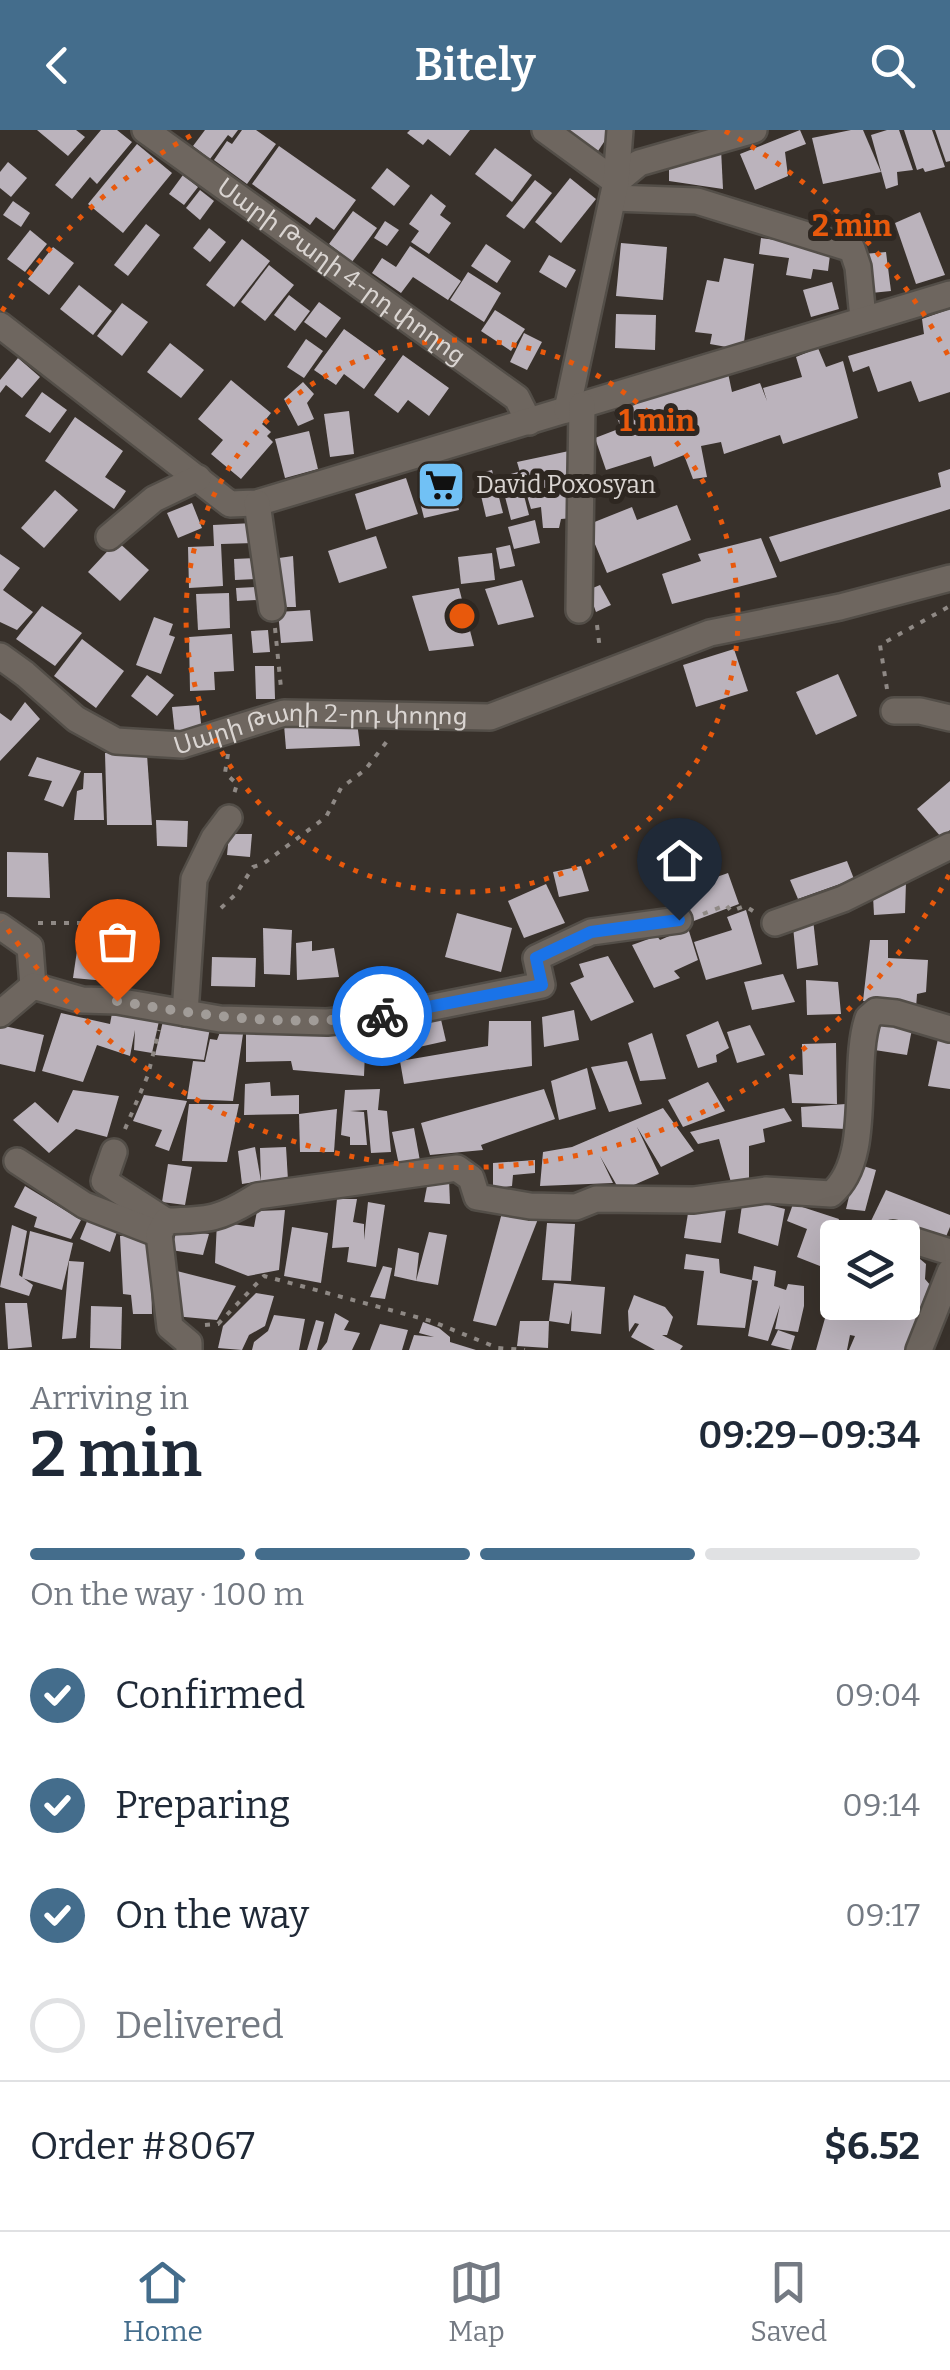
<!DOCTYPE html>
<meta charset="utf-8">
<style>
:root{--surface:#fff;--page:#f6f6f7;--text:#1f2937;--muted:#747a83;--line:#e0e1e3;--accent:#446d8c}
body{margin:0;font-family:Bitter,"Noto Sans Armenian",serif;background:var(--page);color:var(--text);height:100vh;display:flex;flex-direction:column;font-size:38px;white-space:nowrap}
*{box-sizing:border-box;margin:0}
p{font-size:32px;color:var(--muted)}
.icon{flex:none;width:55px;height:55px;fill:none;stroke:currentColor;stroke-width:2;stroke-linecap:round;stroke-linejoin:round}
.map{position:relative;height:1220px;overflow:hidden}
.side{display:flex;flex-direction:column;background:var(--surface);flex:1}
.side>*{flex:none}
.tools{position:absolute;left:820px;top:1090px;display:grid;gap:20px}
.tools a{display:grid;place-items:center;width:100px;height:100px;border-radius:10px;background:var(--surface);box-shadow:0 10px 40px #0002;font-size:50px}
.pin{position:absolute;display:grid;place-items:center;width:85px;height:85px;color:#fff;margin:-102px -42px;border-radius:50% 50% 50% 0;rotate:-45deg;box-shadow:0 0 10px #0007}
.pin .icon{rotate:45deg}
.courier{position:absolute;display:grid;place-items:center;width:100px;height:100px;margin:-50px;border:8px solid #1a73e8;border-radius:50%;background:#fff;color:#222;box-shadow:0 2px 12px #0007}
.headline em{font-style:normal;font-weight:600}
.headline div{display:flex;flex-direction:column-reverse}
.headline{display:flex;align-items:center;justify-content:space-between;height:170px;padding:0 30px}
h1{font-size:65px;font-weight:600;line-height:75px}
.bar{display:grid;grid-template-columns:repeat(4,1fr);gap:15px 10px;align-content:center;height:120px;padding:0 30px}
.bar i{height:12px;border-radius:8px;background:var(--line)}
.bar .selected{background:var(--accent)}
.bar p{grid-column:span 4}
.line{display:flex;align-items:center;gap:25px;padding:0 30px;border-top:2px solid var(--line)}
.line div{flex:1}
ol{padding:0 30px;list-style:none}
li{display:flex;align-items:center;gap:30px;height:110px}
li p{margin-inline-start:auto}
li .icon{padding:10px;border-radius:50%;background:var(--accent);color:#fff;stroke-width:4}
li:last-child{color:var(--muted)}
li i{width:55px;height:55px;border:5px solid var(--line);border-radius:50%}
header{display:flex;justify-content:space-between;align-items:center;height:130px;padding:0 30px;background:var(--accent);color:#fff;font-size:45px;font-weight:600}
.tabs{display:flex;justify-content:space-around;align-items:center;height:140px;border-top:2px solid var(--line);background:var(--surface);font-size:28px;color:var(--muted)}
.tabs a{display:grid;justify-items:center;gap:5px}
.tabs .selected{color:var(--accent)}
.map>svg:first-child{display:block}
.building{fill:#bbb3bc}
.lines{fill:none;stroke-linecap:round;stroke-linejoin:round}
.minor-casing{stroke:#534e48;stroke-width:30}
.path{stroke:#8f8985;stroke-width:4;stroke-dasharray:5 8;stroke-linecap:butt}
.minor{stroke:#6e665f;stroke-width:25}
.done{stroke:#a19c98;stroke-width:10;stroke-dasharray:0 18}
.route{stroke:#1a73e8;stroke-width:12}
.ring{fill:none;stroke:#e8590c;stroke-width:5;stroke-dasharray:5 10}
.labels{text-anchor:middle;dominant-baseline:central;stroke-width:10;stroke-linejoin:round;paint-order:stroke}
.street-label{font-size:25px;fill:#dad5d2;stroke:#2e2721}
.poi-label{font-size:25px;fill:#dad5d2;stroke:#2e2721;text-anchor:start}
.centre{fill:#e8590c;stroke:#2e2721;stroke-width:5}
.ring-label{font-size:30px;text-anchor:middle;font-weight:bold;fill:#e8590c;stroke:#2e2721;stroke-width:10;stroke-linejoin:round;paint-order:stroke}
</style>
<header><svg class="icon" aria-label="back" viewBox="0 0 24 24"><path d="M15 5l-7 7 7 7"/></svg>Bitely<svg class="icon" aria-label="search" viewBox="0 0 24 24"><circle cx="10" cy="10" r="6"/><path d="M15 15l6 6"/></svg></header>
<div class="map">
<svg width="950" height="1220" viewBox="0 0 950 1220">
<rect width="100%" height="100%" fill="#38312b"/>
<g class="building">
<path d="M37,0H76L85,7L68,26Z"/>
<path d="M101,0H117L132,12L97,54L90,47L72,69L55,55Z"/>
<path d="M205,0H238L232,8L228,5L210,29L193,16Z"/>
<path d="M242,0H256L276,14L247,54L214,30L227,11L232,14Z"/>
<path d="M410,0H470L450,26L428,9L423,15L407,3Z"/>
<path d="M567,0H612L598,21Z"/>
<path d="M800,0L806,14L785,22L788,46L755,60L740,24Z"/>
<path d="M851,0H863L881,42L823,54L812,8Z"/>
<path d="M887,0H899L913,40L897,42L898,55L886,59L871,5Z"/>
<path d="M904,0H932L945,37L925,42L923,38L917,40Z"/>
<path d="M935,0H950V31L946,32Z"/>
<path d="M137,14L172,43L123,103L88,74Z"/>
<path d="M279,16L356,70L334,100L316,87L310,95L252,54Z"/>
<path d="M495,18L532,45L512,72L475,44Z"/>
<path d="M721,19L723,59L669,51V32Z"/>
<path d="M8,32L27,48L11,67L0,58V42Z"/>
<path d="M387,38L410,56L394,76L371,58Z"/>
<path d="M183,45L198,57L184,75L169,64Z"/>
<path d="M570,48L596,69L561,113L535,92Z"/>
<path d="M535,50L552,63L524,99L506,86Z"/>
<path d="M200,60L214,71L200,90L186,78Z"/>
<path d="M431,64L446,76L440,85L451,93L429,124L411,112L419,101L409,94Z"/>
<path d="M13,71L30,83L21,97L3,85Z"/>
<path d="M353,81L377,98L352,132L329,114Z"/>
<path d="M920,82L945,145L916,154L895,93Z"/>
<path d="M385,91L399,100L387,116L374,108Z"/>
<path d="M146,94L160,105L128,146L114,135Z"/>
<path d="M209,98L226,112L210,132L193,118Z"/>
<path d="M30,100L47,114L25,142L7,129Z"/>
<path d="M761,108L831,117L828,141L813,139L811,149L786,145L789,128L759,124Z"/>
<path d="M242,109L270,131L234,177L206,155Z"/>
<path d="M621,113L667,117L663,170L616,166Z"/>
<path d="M486,114L511,131L497,153L471,136Z"/>
<path d="M410,116L461,151L448,170L413,147L401,163L372,143L382,128L396,137Z"/>
<path d="M53,117L74,133L49,165L28,149Z"/>
<path d="M886,122L891,161L871,163L864,124Z"/>
<path d="M549,125L576,140L566,158L539,142Z"/>
<path d="M724,128L754,134L743,220L710,214L712,204L695,202L707,150L719,152Z"/>
<path d="M269,135L294,155L265,191L241,172Z"/>
<path d="M468,142L501,163L484,192L450,170Z"/>
<path d="M832,152L839,179L811,187L803,160Z"/>
<path d="M79,155L112,181L93,205L60,179Z"/>
<path d="M289,165L310,181L295,201L274,185Z"/>
<path d="M319,172L341,188L326,208L304,192Z"/>
<path d="M122,173L148,192L122,226L97,206Z"/>
<path d="M950,179V262L919,272L911,251L878,262L869,236L853,242L848,226L924,204L922,189Z"/>
<path d="M495,180L525,199L511,221L481,201Z"/>
<path d="M616,184L656,185L655,220L615,218Z"/>
<path d="M344,199L386,229L364,259L344,244L336,255L314,240Z"/>
<path d="M524,203L542,212L527,240L510,232Z"/>
<path d="M306,209L323,221L304,248L287,237Z"/>
<path d="M170,213L204,240L181,268L147,242Z"/>
<path d="M818,218L826,237L843,231L858,288L783,314L780,305L724,324L721,312L701,316L707,347L693,349L684,325L654,337L651,326L606,340L595,308L621,298L614,280L635,275L631,264L728,243L732,262L760,253L767,271L763,258L802,247L796,227Z"/>
<path d="M403,225L449,258L429,286L408,270L398,283L374,265Z"/>
<path d="M18,228L40,247L22,268L6,255L0,263V250Z"/>
<path d="M231,250L271,283L262,294L271,302L267,306L273,312L241,349L211,324L223,310L198,289Z"/>
<path d="M303,252L314,264L307,273L314,289L298,296L284,269Z"/>
<path d="M42,262L67,280L50,303L25,286Z"/>
<path d="M349,281L354,324L330,327L324,284Z"/>
<path d="M75,287L123,321L105,347L126,361L114,379L45,331Z"/>
<path d="M309,301L318,339L285,348L275,309Z"/>
<path d="M569,321L573,388L561,389L559,398H543L541,377L531,379L517,332Z"/>
<path d="M950,339V379L780,432L769,407L941,357L938,343Z"/>
<path d="M492,340L503,383L486,387L476,344Z"/>
<path d="M518,342L529,385L511,390L500,347Z"/>
<path d="M406,348L418,384L366,400L355,364Z"/>
<path d="M453,355L459,380L424,388L418,364Z"/>
<path d="M55,360L78,380L44,418L21,398Z"/>
<path d="M192,373L202,398L178,408L167,383Z"/>
<path d="M677,375L691,410L607,443L587,395L632,377L637,390Z"/>
<path d="M535,390L540,413L514,419L508,397Z"/>
<path d="M253,393L254,413L221,414L223,456L189,458L188,417L214,416L213,395Z"/>
<path d="M376,406L387,438L339,453L328,421Z"/>
<path d="M761,408L777,447L672,474L662,444L701,431L698,424Z"/>
<path d="M117,411L149,440L120,471L88,442Z"/>
<path d="M510,415L515,436L500,439L496,418Z"/>
<path d="M492,423L495,450L461,454L458,427Z"/>
<path d="M0,424L20,438L3,460L33,482L17,500L0,492Z"/>
<path d="M293,426L296,477H275L272,429Z"/>
<path d="M256,428L257,449L235,450L234,429Z"/>
<path d="M522,450L534,487L498,495L485,459Z"/>
<path d="M600,455L611,475L596,482L588,460Z"/>
<path d="M257,457V470L237,471L236,458Z"/>
<path d="M459,458L474,516L429,521L412,466Z"/>
<path d="M229,463L230,498L198,500L196,464Z"/>
<path d="M42,476L82,503L55,536L16,509Z"/>
<path d="M310,480L313,511L281,513L278,482Z"/>
<path d="M154,487L173,494L169,505L175,507L161,544L136,535Z"/>
<path d="M268,500L270,522L253,523L251,501Z"/>
<path d="M232,504L234,541L214,542L215,560L190,561L189,507Z"/>
<path d="M82,509L124,541L96,578L54,546Z"/>
<path d="M734,519L748,561L696,577L683,535Z"/>
<path d="M255,536H274L275,569H256Z"/>
<path d="M838,544L857,586L816,605L796,562Z"/>
<path d="M147,545L174,565L157,586L131,566Z"/>
<path d="M25,572L40,589L0,631V583L11,591Z"/>
<path d="M199,575L202,602L175,605L172,577Z"/>
<path d="M357,592L360,616L286,619L284,595Z"/>
<path d="M105,623L147,625L152,695H107Z"/>
<path d="M37,627L81,641L63,677L44,670L52,651L28,646Z"/>
<path d="M84,643H102L104,690H74L77,661L83,659Z"/>
<path d="M950,651V700L941,707L917,679Z"/>
<path d="M156,690L188,691L187,717L157,716Z"/>
<path d="M229,704H252L250,727L227,725Z"/>
<path d="M7,722L48,723L50,768L7,767Z"/>
<path d="M847,731L854,749L798,769L790,750Z"/>
<path d="M581,736L589,761L559,767L553,742Z"/>
<path d="M728,743L739,774L691,792L686,778L669,784L663,766Z"/>
<path d="M906,752L905,783L874,785L873,766Z"/>
<path d="M546,754L565,793L524,808L508,771Z"/>
<path d="M746,780L762,834L706,850L694,812L732,800L727,787Z"/>
<path d="M457,783L512,798L501,842L445,827Z"/>
<path d="M813,789L818,835L797,839L793,796Z"/>
<path d="M263,798L292,800L290,845L264,844Z"/>
<path d="M688,798L698,830L674,841L680,848L654,858L632,815L657,806L660,810Z"/>
<path d="M79,807L133,813L129,853L73,848Z"/>
<path d="M870,810H888V828L928,830L926,862L917,864L916,878L863,871Z"/>
<path d="M312,811V821L334,818L339,847L297,850L296,813Z"/>
<path d="M608,826L634,872L591,891L570,853L584,847L579,834Z"/>
<path d="M212,827L256,828L255,857L211,856Z"/>
<path d="M783,844L795,872L752,880L744,852Z"/>
<path d="M806,850L838,852L841,884L807,885Z"/>
<path d="M113,878L159,891L152,923L134,920L135,900L130,926L97,915L83,952L42,941L61,883L110,894Z"/>
<path d="M574,880L579,910L544,917L542,887Z"/>
<path d="M439,881L446,911L419,917V887Z"/>
<path d="M415,888L416,917L397,919L393,892Z"/>
<path d="M163,891L210,898L204,930L155,925Z"/>
<path d="M489,891H531L532,936L404,954L400,931L488,916Z"/>
<path d="M718,891L729,918L716,925L717,932L698,938L686,905Z"/>
<path d="M0,895L44,905L35,942L0,934Z"/>
<path d="M750,895L765,925L737,933L727,902Z"/>
<path d="M877,895L912,899L907,925L868,919Z"/>
<path d="M366,898L364,946L293,940L291,931L246,932V904Z"/>
<path d="M220,902L243,904L233,971L187,969L193,931L205,932L210,909L217,910Z"/>
<path d="M652,903L666,949L640,951L628,913Z"/>
<path d="M939,904L950,906V959L928,956Z"/>
<path d="M836,913L837,974L792,973L789,944L803,945L802,914Z"/>
<path d="M627,931L642,974L609,982L591,937Z"/>
<path d="M587,938L596,979L559,990L551,951Z"/>
<path d="M270,952L271,966L299,965V984L244,985L245,954Z"/>
<path d="M708,952L725,981L683,997L668,970Z"/>
<path d="M380,959L378,980L387,981L391,1022L371,1023L367,980L350,981L364,982L367,1015H350V1007L341,1005L345,960Z"/>
<path d="M544,959L555,989L481,1015L483,1020L430,1025L421,993Z"/>
<path d="M73,960L119,966L107,1007L76,999L49,1023L13,990L35,972L58,993Z"/>
<path d="M144,965L187,971L169,1021L155,1016L162,1000L133,991Z"/>
<path d="M189,974H239L227,1032L182,1031Z"/>
<path d="M846,974V999L802,997L801,977Z"/>
<path d="M663,978L694,1021L661,1037L637,997L659,1044L620,1061L600,1026L613,1053L540,1056L543,1022L572,1017Z"/>
<path d="M784,978L792,991L763,999L765,1012L749,1016V1055L732,1056L719,1009L698,1014L690,1002Z"/>
<path d="M337,979L334,1022H300L299,984Z"/>
<path d="M414,998L420,1031L399,1035L392,1002Z"/>
<path d="M255,1017L261,1051L242,1054L238,1021Z"/>
<path d="M286,1017L288,1050L261,1051L260,1018Z"/>
<path d="M535,1030V1043L513,1045L512,1056L493,1058V1033Z"/>
<path d="M168,1034L192,1037L185,1075L162,1072Z"/>
<path d="M857,1034L876,1040L865,1081L846,1079Z"/>
<path d="M449,1049L450,1074L424,1072L428,1051Z"/>
<path d="M25,1056L81,1090L71,1109L34,1097L37,1087L14,1077Z"/>
<path d="M886,1060L950,1085V1097L943,1114L870,1093Z"/>
<path d="M743,1068L785,1079L778,1116L738,1103Z"/>
<path d="M337,1069H357L353,1092L364,1094V1110L368,1072L385,1075L376,1137L347,1132L349,1117L332,1118Z"/>
<path d="M793,1074L839,1089L825,1138L797,1127L807,1099L787,1091Z"/>
<path d="M689,1077L726,1079L721,1113L684,1108Z"/>
<path d="M503,1079L538,1089L496,1196L473,1191Z"/>
<path d="M285,1080L279,1140L248,1146L215,1133L217,1092L254,1097L257,1081Z"/>
<path d="M88,1089L118,1099L110,1122L80,1109Z"/>
<path d="M547,1093L575,1094L571,1151L542,1150Z"/>
<path d="M12,1095L27,1101L19,1145L33,1155L29,1166L0,1157Z"/>
<path d="M292,1097L328,1103L321,1153L284,1146Z"/>
<path d="M177,1100L209,1104L203,1125L171,1120Z"/>
<path d="M30,1101L73,1113L62,1160L22,1148Z"/>
<path d="M429,1102L447,1105L438,1155L416,1151L394,1146L398,1118L419,1123L416,1151Z"/>
<path d="M150,1105L152,1184H133L131,1165L123,1164L120,1106Z"/>
<path d="M902,1117H914V1124L926,1134L925,1149L931,1156L925,1166L910,1220H849L855,1206L850,1205L847,1220H816L831,1167L838,1169V1172L859,1175L860,1172H902Z"/>
<path d="M686,1124L719,1129L720,1143L752,1150L754,1136L776,1141L774,1156L786,1160L788,1154L804,1156V1176L798,1202L775,1199L780,1175L768,1211L748,1206L758,1151L752,1150L745,1198L697,1195L704,1141L684,1139Z"/>
<path d="M69,1131L84,1132L76,1208L62,1209Z"/>
<path d="M383,1136L392,1138L385,1169L370,1167Z"/>
<path d="M169,1139L236,1156L217,1190L174,1186Z"/>
<path d="M822,1142L838,1145V1165L821,1161Z"/>
<path d="M554,1153L605,1157L601,1204L571,1201L572,1180L569,1194L549,1191Z"/>
<path d="M256,1163L274,1166L265,1196L249,1205L242,1220L218,1218L223,1196Z"/>
<path d="M634,1165L665,1177L673,1187L667,1205H662L683,1216L680,1220H655L631,1207L639,1194L635,1193L629,1202L628,1181Z"/>
<path d="M5,1173H27L32,1217L8,1219Z"/>
<path d="M91,1176L122,1177L121,1219L90,1218Z"/>
<path d="M335,1183L349,1191L344,1200L360,1203L352,1220H321L327,1212Z"/>
<path d="M274,1185L305,1189L299,1220H252L254,1212L268,1201Z"/>
<path d="M316,1190L324,1192L317,1220H307Z"/>
<path d="M520,1191H549L548,1218L517,1216Z"/>
<path d="M423,1192L439,1198L450,1207V1212L476,1220H409L414,1205L434,1207L419,1203Z"/>
<path d="M380,1194L408,1200L402,1220H370Z"/>
<path d="M778,1200L795,1206L791,1220L771,1215Z"/>
</g>
<g class="lines">
<g class="minor-casing">
<g id="minor">
<path id="s1" d="M145,0L517,268L529,292"/>
<path d="M545,0L616,52L639,33L754,0"/>
<path d="M613,68L697,71L852,119L858,137L863,188"/>
<path d="M0,195L230,374L257,373L950,164"/>
<path d="M567,280L616,52L620,0"/>
<path d="M257,373L272,478"/>
<path d="M109,407L154,369L198,348"/>
<path d="M579,480L582,275"/>
<path id="s2" d="M0,526L25,544L76,589L116,611L182,615L284,583L490,587L710,503L840,477L950,448"/>
<path d="M894,581H920L950,588"/>
<path d="M775,793L843,769L950,716"/>
<path d="M0,796L30,817L33,856"/>
<path d="M185,883L194,749L214,708L229,688"/>
<path d="M0,884L33,856L82,870L117,871L220,889L327,892L394,885L542,855L536,828L591,802L679,790"/>
<path d="M114,1022L104,1051L166,1091"/>
<path d="M17,1031L84,1075L159,1104"/>
<path d="M893,1104L950,1122"/>
<path d="M189,1220V1213L170,1197L159,1104L166,1091C209,1090 221,1089 257,1066L457,1038L471,1048L477,1067L530,1076L576,1077L596,1069L694,1070L766,1060L831,1064C874,1029 851,937 868,888L876,881L896,883L950,899"/>
<path d="M919,1220L950,1142"/>
</g>
</g>
<g class="path">
<path d="M597,495L600,520"/>
<path d="M275,498L281,558"/>
<path d="M887,559L880,515L950,476"/>
<path d="M228,624L225,643L237,654L234,664"/>
<path d="M221,778L236,764L253,737L263,734L326,687L341,658L365,640L388,610"/>
<path d="M703,784L726,775L731,781L745,776L753,781"/>
<path d="M38,793H103"/>
<path d="M125,999L148,945L159,900"/>
<path d="M205,1195L218,1194L264,1146L431,1191L498,1218L525,1220"/>
</g>
<use href="#minor" class="minor"/>
</g>
<g class="lines">
<path class="done" d="M117,871C209,887 288,897 382,886"/>
<path class="route" d="M382,886L542,855L536,828L591,802L679,790"/>
</g>
<g class="ring">
<circle cx="462" cy="486" r="276"/>
<path d="M949 745A552 552 0 0 1 2 791M2 181A552 552 0 0 1 199 1M725 1A552 552 0 0 1 949 227"/>
</g>
<defs>
<g id="supermarket-square" transform="scale(2.5)"><rect x="-9" y="-9" width="18" height="18" rx="4" fill="#71c1f5" stroke="#2e2721"/><path d="M-6-5.5h2.5l.6 2H6L4.5 2H-2.5L-4.4-4H-6ZM-1.5 3.2a1.3 1.3 0 1 0 .1 0ZM3 3.2a1.3 1.3 0 1 0 .1 0Z" fill="#111"/></g>
</defs>
<g fill-rule="evenodd">
<use href="#supermarket-square" x="441" y="355"/>
</g>
<g class="labels">
<g class="street-label">
<text stroke="none"><textPath href="#s1" startOffset="242">Սարի Թաղի 4-րդ փողոց</textPath></text>
<text stroke="none"><textPath href="#s2" startOffset="352">Սարի Թաղի 2-րդ փողոց</textPath></text>
</g>
<g class="poi-label">
<text x="476" y="355">David Poxosyan</text>
</g>
</g>
<circle cx="462" cy="486" r="15" class="centre"/>
<g class="ring-label">
<text x="852" y="106">2 min</text>
<text x="657" y="301">1 min</text>
</g>
</svg>
<div class="tools">
<a><svg class="icon" aria-label="layers" viewBox="0 0 24 24"><path d="M12 4l9 5-9 5-9-5zM3 14l9 5 9-5"/></svg></a>
</div>
<div class="pin" style="left:117px;top:871px;background:#ea580c"><svg class="icon" aria-label="bag" viewBox="0 0 24 24"><path d="M5 8h14l-1 12H6zM9 8a3 3 0 0 1 6 0"/></svg></div>
<div class="pin" style="left:679px;top:790px;background:#1f2937"><svg class="icon" aria-label="home" viewBox="0 0 24 24"><path d="M3 11l9-7 9 7M6 9v11h12V9"/></svg></div>
<div class="courier" style="left:382px;top:886px"><svg class="icon" aria-label="bike" viewBox="0 0 24 24"><circle cx="6" cy="16" r="4"/><circle cx="18" cy="16" r="4"/><path d="M6 16l4-8h5l3 8M10 8l3 8H6M13 5h3"/></svg></div>
</div>
<section class="side">
<div class="headline"><div><h1>2 min</h1><p>Arriving in</p></div><em>09:29–09:34</em></div>
<div class="bar"><i class="selected"></i><i class="selected"></i><i class="selected"></i><i></i><p>On the way · 100 m</p></div>
<ol>
<li><svg class="icon" aria-label="check" viewBox="0 0 24 24"><path d="M5 12l5 5 9-10"/></svg>Confirmed<p>09:04</p></li>
<li><svg class="icon" aria-label="check" viewBox="0 0 24 24"><path d="M5 12l5 5 9-10"/></svg>Preparing<p>09:14</p></li>
<li><svg class="icon" aria-label="check" viewBox="0 0 24 24"><path d="M5 12l5 5 9-10"/></svg>On the way<p>09:17</p></li>
<li><i></i>Delivered</li>
</ol>
<div class="line" style="height:130px"><div>Order #8067</div><b>$6.52</b></div>
</section>
<nav class="tabs">
<a class="selected"><svg class="icon" aria-label="home" viewBox="0 0 24 24"><path d="M3 11l9-7 9 7M6 9v11h12V9"/></svg>Home</a>
<a><svg class="icon" aria-label="map" viewBox="0 0 24 24"><path d="M3 6l6-2 6 2 6-2v14l-6 2-6-2-6 2zM9 4v14M15 6v14"/></svg>Map</a>
<a><svg class="icon" aria-label="saved" viewBox="0 0 24 24"><path d="M7 4h10v16l-5-4-5 4z"/></svg>Saved</a>
</nav>
